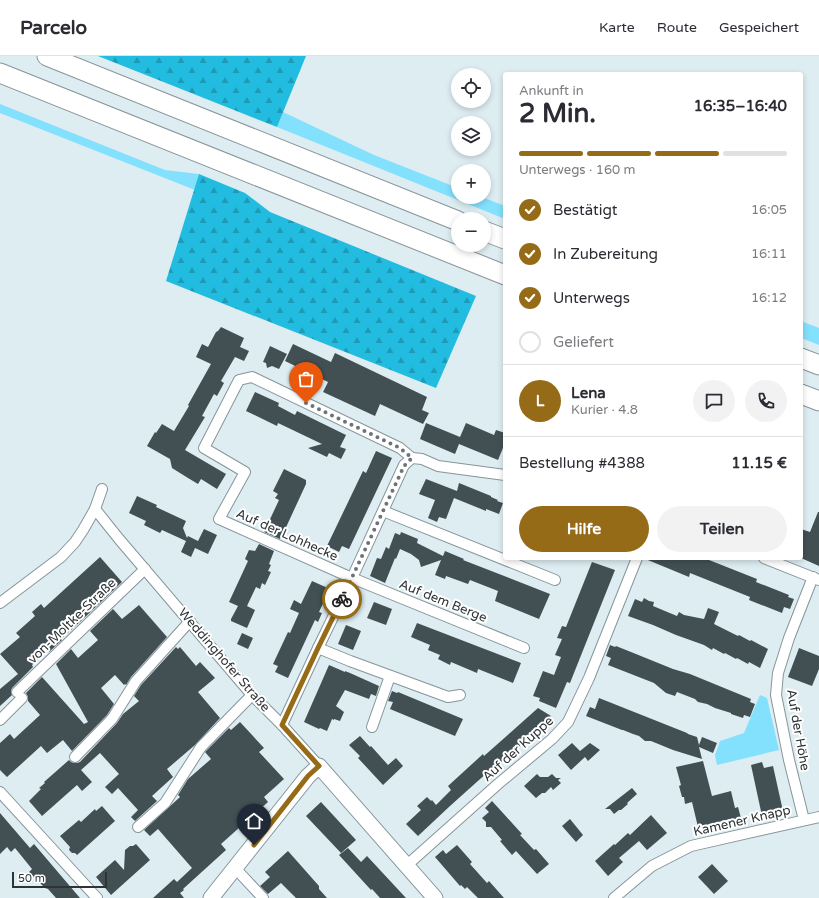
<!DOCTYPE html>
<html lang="de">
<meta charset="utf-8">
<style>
:root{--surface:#fff;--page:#f2f2f3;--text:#2b2b33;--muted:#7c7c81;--line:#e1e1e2;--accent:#966b17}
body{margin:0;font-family:"Varela Round",sans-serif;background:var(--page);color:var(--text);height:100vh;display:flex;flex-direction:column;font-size:15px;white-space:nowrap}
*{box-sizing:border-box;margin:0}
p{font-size:13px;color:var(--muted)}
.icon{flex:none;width:22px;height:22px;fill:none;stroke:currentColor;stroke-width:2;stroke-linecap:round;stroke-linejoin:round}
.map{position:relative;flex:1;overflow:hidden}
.sheet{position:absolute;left:503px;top:16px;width:300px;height:488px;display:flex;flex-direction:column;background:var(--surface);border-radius:4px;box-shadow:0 2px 6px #0003}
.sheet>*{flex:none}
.controls{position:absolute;left:451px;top:12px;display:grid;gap:8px}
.controls a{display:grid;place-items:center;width:40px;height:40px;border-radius:50%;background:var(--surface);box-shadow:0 2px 6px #0003;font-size:20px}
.scale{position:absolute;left:12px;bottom:10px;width:95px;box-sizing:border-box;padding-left:4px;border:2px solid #2e3436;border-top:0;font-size:11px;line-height:14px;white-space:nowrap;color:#2e3436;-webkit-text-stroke:3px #fff;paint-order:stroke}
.pin{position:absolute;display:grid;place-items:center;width:34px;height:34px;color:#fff;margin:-41px -17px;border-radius:50% 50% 50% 0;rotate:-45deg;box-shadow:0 0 4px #0007}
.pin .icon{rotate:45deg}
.courier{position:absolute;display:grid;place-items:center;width:40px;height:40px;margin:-20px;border:3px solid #966b17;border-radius:50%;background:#fff;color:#222;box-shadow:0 1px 5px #0007}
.overview em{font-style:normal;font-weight:700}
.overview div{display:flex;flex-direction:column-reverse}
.overview{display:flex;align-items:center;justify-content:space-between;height:68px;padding:0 16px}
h1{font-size:26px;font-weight:700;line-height:30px}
.bar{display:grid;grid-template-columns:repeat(4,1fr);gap:6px 4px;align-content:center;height:48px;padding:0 16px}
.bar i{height:5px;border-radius:3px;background:var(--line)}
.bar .active{background:var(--accent)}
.bar p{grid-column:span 4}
.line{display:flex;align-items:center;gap:10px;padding:0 16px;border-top:1px solid var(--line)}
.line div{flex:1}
.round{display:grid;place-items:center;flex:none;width:42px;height:42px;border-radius:21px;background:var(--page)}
ol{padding:0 16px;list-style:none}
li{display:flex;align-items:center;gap:12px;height:44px}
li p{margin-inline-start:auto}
li .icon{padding:4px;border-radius:50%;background:var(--accent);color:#fff;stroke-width:4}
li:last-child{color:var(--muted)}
li i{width:22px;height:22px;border:2px solid var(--line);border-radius:50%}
.cta{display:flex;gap:8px;margin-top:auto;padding:8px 16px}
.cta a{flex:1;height:46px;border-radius:24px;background:var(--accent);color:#fff;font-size:16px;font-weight:700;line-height:46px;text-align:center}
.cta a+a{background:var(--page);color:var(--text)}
header{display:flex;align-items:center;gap:24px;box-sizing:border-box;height:56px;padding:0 20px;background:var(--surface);border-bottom:1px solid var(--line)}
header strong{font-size:19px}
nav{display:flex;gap:22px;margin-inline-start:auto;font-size:14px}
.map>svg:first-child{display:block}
.green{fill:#83e1fd}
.forest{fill:url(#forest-firs)}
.building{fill:#425054}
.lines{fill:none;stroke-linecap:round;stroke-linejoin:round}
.street-casing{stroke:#87959a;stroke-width:12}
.secondary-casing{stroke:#87959a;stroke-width:17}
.highway-casing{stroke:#87959a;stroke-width:21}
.street{stroke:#fff;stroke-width:10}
.secondary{stroke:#fff;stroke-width:15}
.highway{stroke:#fff;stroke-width:19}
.done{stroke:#6b7578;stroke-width:4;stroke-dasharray:0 7.2}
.route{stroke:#966b17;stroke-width:5}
.labels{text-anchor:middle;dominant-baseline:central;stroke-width:4;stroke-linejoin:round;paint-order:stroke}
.street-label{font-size:13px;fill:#2e3436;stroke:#fff}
</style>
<header>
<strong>Parcelo</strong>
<nav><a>Karte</a><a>Route</a><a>Gespeichert</a></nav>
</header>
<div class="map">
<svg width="819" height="842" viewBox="0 0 819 842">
<defs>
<pattern id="forest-firs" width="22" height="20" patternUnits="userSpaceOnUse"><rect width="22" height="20" fill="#21bce0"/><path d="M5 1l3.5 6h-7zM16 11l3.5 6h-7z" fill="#1d9ab6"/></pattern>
</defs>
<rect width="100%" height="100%" fill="#ddedf2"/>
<g class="green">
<path d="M0,48L165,114L199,118L195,134L0,57Z"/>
<path d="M283,56L374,99L458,132V141H482L505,150V163L277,71Z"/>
<path d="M801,265L819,272V289L801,282Z"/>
<path d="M760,639L767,642L779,694L717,709L715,699L720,685L744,677Z"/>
</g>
<g class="forest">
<path d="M98,0H306L277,71Z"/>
<path d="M199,118L245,137L270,156L476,240L436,332L166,225Z"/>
</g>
<g class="building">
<path d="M221,271L244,282L240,291L249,295L244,305L235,301L221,325L224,327L217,340L214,338L202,360L205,361L185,394L226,418L217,433L201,423L198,428L188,422L172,412L170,403L147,390L155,376L156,377L162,368L174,375L189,350L188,349L211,308L196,301L202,288L208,291L216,276L218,275Z"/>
<path d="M293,288L331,306L335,297L427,341L422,354L429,357L423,368L380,348L375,360L323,336L328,326L285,305Z"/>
<path d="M270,290L287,298L279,313L272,310L267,312L266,307L263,306Z"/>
<path d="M255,336L279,347L278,350L295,359L297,355L346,379L340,391L346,393L341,403L329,397L327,401L308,392L322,388L278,367L277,370L246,355Z"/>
<path d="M426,367L460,381L466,367L494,379L496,374L505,377V387L498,404L459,388L455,398L420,383Z"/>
<path d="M376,395L392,402L349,493L342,490L339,496L327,490L363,415L366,417Z"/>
<path d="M284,413L306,424V428L282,480L281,479L280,483L264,476L279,444L275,442L278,438L273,435Z"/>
<path d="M426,423L457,435L459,427L491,440V441L498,444L497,445L503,447L499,458L486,453V455L454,442L446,463L439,461L437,466L428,462L435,444L419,438Z"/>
<path d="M137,440L157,449L156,451L186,465L183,472L187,482L188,480L198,485L204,473L217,479L208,498L195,492L191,501L181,496L186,485L162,474L160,477L144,469L146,465L129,457Z"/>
<path d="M818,456H819V510L801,502V473L810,476Z"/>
<path d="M401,476L418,483L417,487L443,500L445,495L464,503L463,504L550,538L539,563L495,545L498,535L470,524L468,528L446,520L445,523L435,519L441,504L421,511L419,504L411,498L400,493L396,503L395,502L385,527L370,520L377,502L381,503L386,491L389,493L395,477L400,479Z"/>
<path d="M259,488L274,495L269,508L271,509L268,515L271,516L265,529L262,527L260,533L256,531L247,550L255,554L247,572L231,565V563L238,550L229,546L248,505L245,503L249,494L255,495Z"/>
<path d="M100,501L122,526L81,565L61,583L62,584L49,596L48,594L32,609L33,611L12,632L11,635L12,639L0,650V633L18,618L0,598L20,581L16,577L35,560L32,556L41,548L44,552Z"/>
<path d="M643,502H704L757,523L756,526L789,539L788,541L794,543L790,553L784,551L782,557L749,544L750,541L690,517L689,521Z"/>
<path d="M592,506L615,514L570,627L567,626L556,652L539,645L540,642L533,640L543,615L554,619L561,601L555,599L562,583L557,582L562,570L566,571Z"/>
<path d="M312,525L330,533L319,556L322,557L318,566L315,564L288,622L275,616L278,610L273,608L288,576L290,577L299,557L290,553L294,544L301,548Z"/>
<path d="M644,542L649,545L654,546L653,550L677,560L679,556L684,559L704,563L708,552L719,556L714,568L738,580L739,579L750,585L751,584L768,593L760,612L749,606L748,608L737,602L736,603L725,597L724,598L713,592L712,594L704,589L676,579L653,569L628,560L635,543L642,546Z"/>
<path d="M374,546L392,553L386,569L367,562Z"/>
<path d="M139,549L167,581L131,621L126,629L125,628L124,629L115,619L101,632L114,648L107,659L72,695L63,684L47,697L41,690L7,721L0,714V687L10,678L14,683L40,659L28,645V641L26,637L42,621L84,668L88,666L56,608L71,593L78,602L98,584L90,575L113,553L122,563Z"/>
<path d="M417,567L521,607L513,627L478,613L477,617L451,606L450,609L438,603L440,599L428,594L430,589L411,581Z"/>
<path d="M346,569L361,575L353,594L338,588Z"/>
<path d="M242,577L253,582L248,593L237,588Z"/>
<path d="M610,589L615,591L616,590L631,596L673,613L690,618L751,643L750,646L755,648L750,661L744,659L743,662L731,658V657L715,652L707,648L698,646L695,643L677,636L675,640L666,637L654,627L608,609L611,602L606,600Z"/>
<path d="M176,591L178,593L180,591L196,610L200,606L215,622L198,636L220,662L195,689L167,713L173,721L152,740L157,745L135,765L131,761L138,754L118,732L112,738L105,731L119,718L100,697L81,714L92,726L82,735L77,729L42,760L29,745L41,733L39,732L45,727L44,726L69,704L71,706L74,707H77L80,706L117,667L123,658L139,645L134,640L141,629Z"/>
<path d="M799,592L819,600V613L812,630L788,621Z"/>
<path d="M329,609L345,616V615L350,617L379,630L376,640L371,638L369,643L345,634L336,650L344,656L340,665L334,663V664L332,663L327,675L320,672L319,673L304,666Z"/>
<path d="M392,635L397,637L398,636L463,663L455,680L390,653L393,646L388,645Z"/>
<path d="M599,642L687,677L688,678L697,681L699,689L702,681L717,687L713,697L699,691L702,703L673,694L651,685H645L639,680L633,678L623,674H622L586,660L590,651L595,653Z"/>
<path d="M538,652L551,660L536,673L537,674L522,688L496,711L495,710L479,724L450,750L418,780L406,768L421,754L417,750L427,741L431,745L432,744L436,749L451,734L448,730L483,698L484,700Z"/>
<path d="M240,666L264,692L259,696L284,723L264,741L268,746L221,788L226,794L183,833L184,834L180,837L184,842H153L174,823L177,826L192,812L158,773L150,780L144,774L180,741L178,739L188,723L211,703L205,696L229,672L231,674Z"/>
<path d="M360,680L370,691L371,690L388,709L396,702L403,710L383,729L358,702L360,700L349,689Z"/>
<path d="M572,687L580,695L590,687L600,694L588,705L585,701L571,714L558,699Z"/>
<path d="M703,705L712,740L731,735L735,752L738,751L741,762L734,764L730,763L698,771L692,746L685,748L684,741H682L679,730L681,729L676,711Z"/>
<path d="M762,706L764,712L773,710L783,755L762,760L751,709Z"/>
<path d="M537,718L540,721H548L552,718L556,722H561L558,724L561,727L553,734L551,731L545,737H542L536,742L524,730Z"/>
<path d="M632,732L637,738L627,747L628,748L621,754H619L614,758L610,753H605Z"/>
<path d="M492,745L522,778L520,779L534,794L536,793L549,808L537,818L516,795L512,799L500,785L502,784L491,771H486V766L482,762L489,756L485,752Z"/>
<path d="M321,746L356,784L341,797L306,760Z"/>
<path d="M102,750L115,765L77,799L75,797H72L69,794L70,791L60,780L79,764L81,766L95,753L96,755Z"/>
<path d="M0,757L30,792L34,788L80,842H56L48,833L45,832L29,816L32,813L15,792L11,796L7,791L0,798Z"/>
<path d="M651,759L667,777L647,794L639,785L619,802L623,806L608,820L595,805L614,788L615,789L628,777L630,779Z"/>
<path d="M570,763L583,779L576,786L562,770Z"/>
<path d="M136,788L150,804L111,839L96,821L115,804L124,814L125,794L130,790H133Z"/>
<path d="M457,789L472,806L470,808L487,827L489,825L504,842H478L467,831L465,833L461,829L460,830L435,801L443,794L446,798Z"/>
<path d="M348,792L361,806L367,800L406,842H380L372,833L371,834L339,799Z"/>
<path d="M288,795L319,830V833L327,842H296L281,827L268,838L260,830L270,821L265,816Z"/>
<path d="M712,808L728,825L714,838L698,821Z"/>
</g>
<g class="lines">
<g class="street-casing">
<g id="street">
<path d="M412,402L400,392L252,321L239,324L204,392L245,416L219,463L352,522L524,592"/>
<path d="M412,402L422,403L438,410L505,419"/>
<path d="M95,453L119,483L252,639L282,669L319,710"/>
<path d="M383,455L555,524"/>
<path d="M764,502L819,524"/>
<path d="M0,547L61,501L75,486L83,474L95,453L102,433"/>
<path d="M318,592L350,605L448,641L460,639"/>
<path d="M17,636L145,513"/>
<path d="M0,664L22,642"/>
<path d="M282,669L318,592L352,522L404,409L412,402"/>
<path d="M372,671L390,620"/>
<path d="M75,701L112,663L136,625L190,565"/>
<path d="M0,736L97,842"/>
<path d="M804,764L789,704L776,639L778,617L789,582L813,521"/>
<path d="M138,771L165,747L201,691L252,639"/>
<path d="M406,810L498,728L552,683L568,666L589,622L637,502"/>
<path d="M235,812L263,842"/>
<path d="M614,842L652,810L691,790L819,761"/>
</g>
</g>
<g class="secondary-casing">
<path id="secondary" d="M211,842L308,720L319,710L435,842"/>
</g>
<g class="highway-casing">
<g id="highway">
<path d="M47,0L458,165"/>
<path d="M0,17L505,219"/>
<path d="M484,175L505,183"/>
<path d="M801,302L819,309"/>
<path d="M801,338L819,345"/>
</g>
</g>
<use href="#street" class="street"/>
<use href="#secondary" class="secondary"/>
<use href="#highway" class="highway"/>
</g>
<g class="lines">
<path class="done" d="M306,347L400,392L412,402L404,410L342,543"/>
<path class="route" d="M254,789L308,720L319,710L282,669L318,592L342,543"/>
</g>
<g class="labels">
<g class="street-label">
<text transform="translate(287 479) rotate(24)">Auf der Lohhecke</text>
<text transform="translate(443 545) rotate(22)">Auf dem Berge</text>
<text transform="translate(72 565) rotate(-44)">von-Moltke-Straße</text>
<text transform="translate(224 604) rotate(49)">Weddinghofer Straße</text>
<text transform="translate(798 674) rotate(80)">Auf der Höhe</text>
<text transform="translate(518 693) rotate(-42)">Auf der Kuppe</text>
<text transform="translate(742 765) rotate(-13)">Kamener Knapp</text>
</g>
</g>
</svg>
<div class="controls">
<a><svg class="icon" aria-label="locate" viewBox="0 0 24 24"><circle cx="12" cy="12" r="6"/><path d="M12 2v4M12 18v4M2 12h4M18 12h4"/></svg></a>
<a><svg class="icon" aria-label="layers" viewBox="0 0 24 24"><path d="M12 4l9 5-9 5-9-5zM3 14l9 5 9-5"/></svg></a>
<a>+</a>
<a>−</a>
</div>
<div class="scale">50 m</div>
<div class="pin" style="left:306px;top:347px;background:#ea580c"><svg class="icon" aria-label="bag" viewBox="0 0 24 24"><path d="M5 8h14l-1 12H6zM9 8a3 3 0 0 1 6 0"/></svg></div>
<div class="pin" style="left:254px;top:789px;background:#1f2937"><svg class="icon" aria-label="home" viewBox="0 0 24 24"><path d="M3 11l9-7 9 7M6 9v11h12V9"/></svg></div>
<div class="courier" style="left:342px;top:543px"><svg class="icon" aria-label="bike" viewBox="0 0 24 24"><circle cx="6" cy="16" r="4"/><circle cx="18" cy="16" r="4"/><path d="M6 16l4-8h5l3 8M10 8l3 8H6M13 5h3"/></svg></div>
<section class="sheet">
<div class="overview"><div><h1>2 Min.</h1><p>Ankunft in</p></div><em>16:35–16:40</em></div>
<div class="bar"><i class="active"></i><i class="active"></i><i class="active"></i><i></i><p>Unterwegs · 160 m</p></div>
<ol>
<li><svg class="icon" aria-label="check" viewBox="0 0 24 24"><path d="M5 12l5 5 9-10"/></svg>Bestätigt<p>16:05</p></li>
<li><svg class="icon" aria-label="check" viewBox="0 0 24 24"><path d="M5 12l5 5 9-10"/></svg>In Zubereitung<p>16:11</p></li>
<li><svg class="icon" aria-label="check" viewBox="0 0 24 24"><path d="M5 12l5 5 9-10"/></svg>Unterwegs<p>16:12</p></li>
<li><i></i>Geliefert</li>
</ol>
<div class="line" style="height:72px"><b class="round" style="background:var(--accent);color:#fff">L</b><div><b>Lena</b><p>Kurier · 4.8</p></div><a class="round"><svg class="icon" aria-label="chat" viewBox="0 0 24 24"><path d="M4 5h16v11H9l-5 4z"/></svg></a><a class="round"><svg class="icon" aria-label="phone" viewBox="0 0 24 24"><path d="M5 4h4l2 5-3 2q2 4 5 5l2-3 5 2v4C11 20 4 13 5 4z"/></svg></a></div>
<div class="line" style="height:52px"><div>Bestellung #4388</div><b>11.15 €</b></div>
<div class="cta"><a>Hilfe</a><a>Teilen</a></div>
</section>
</div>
